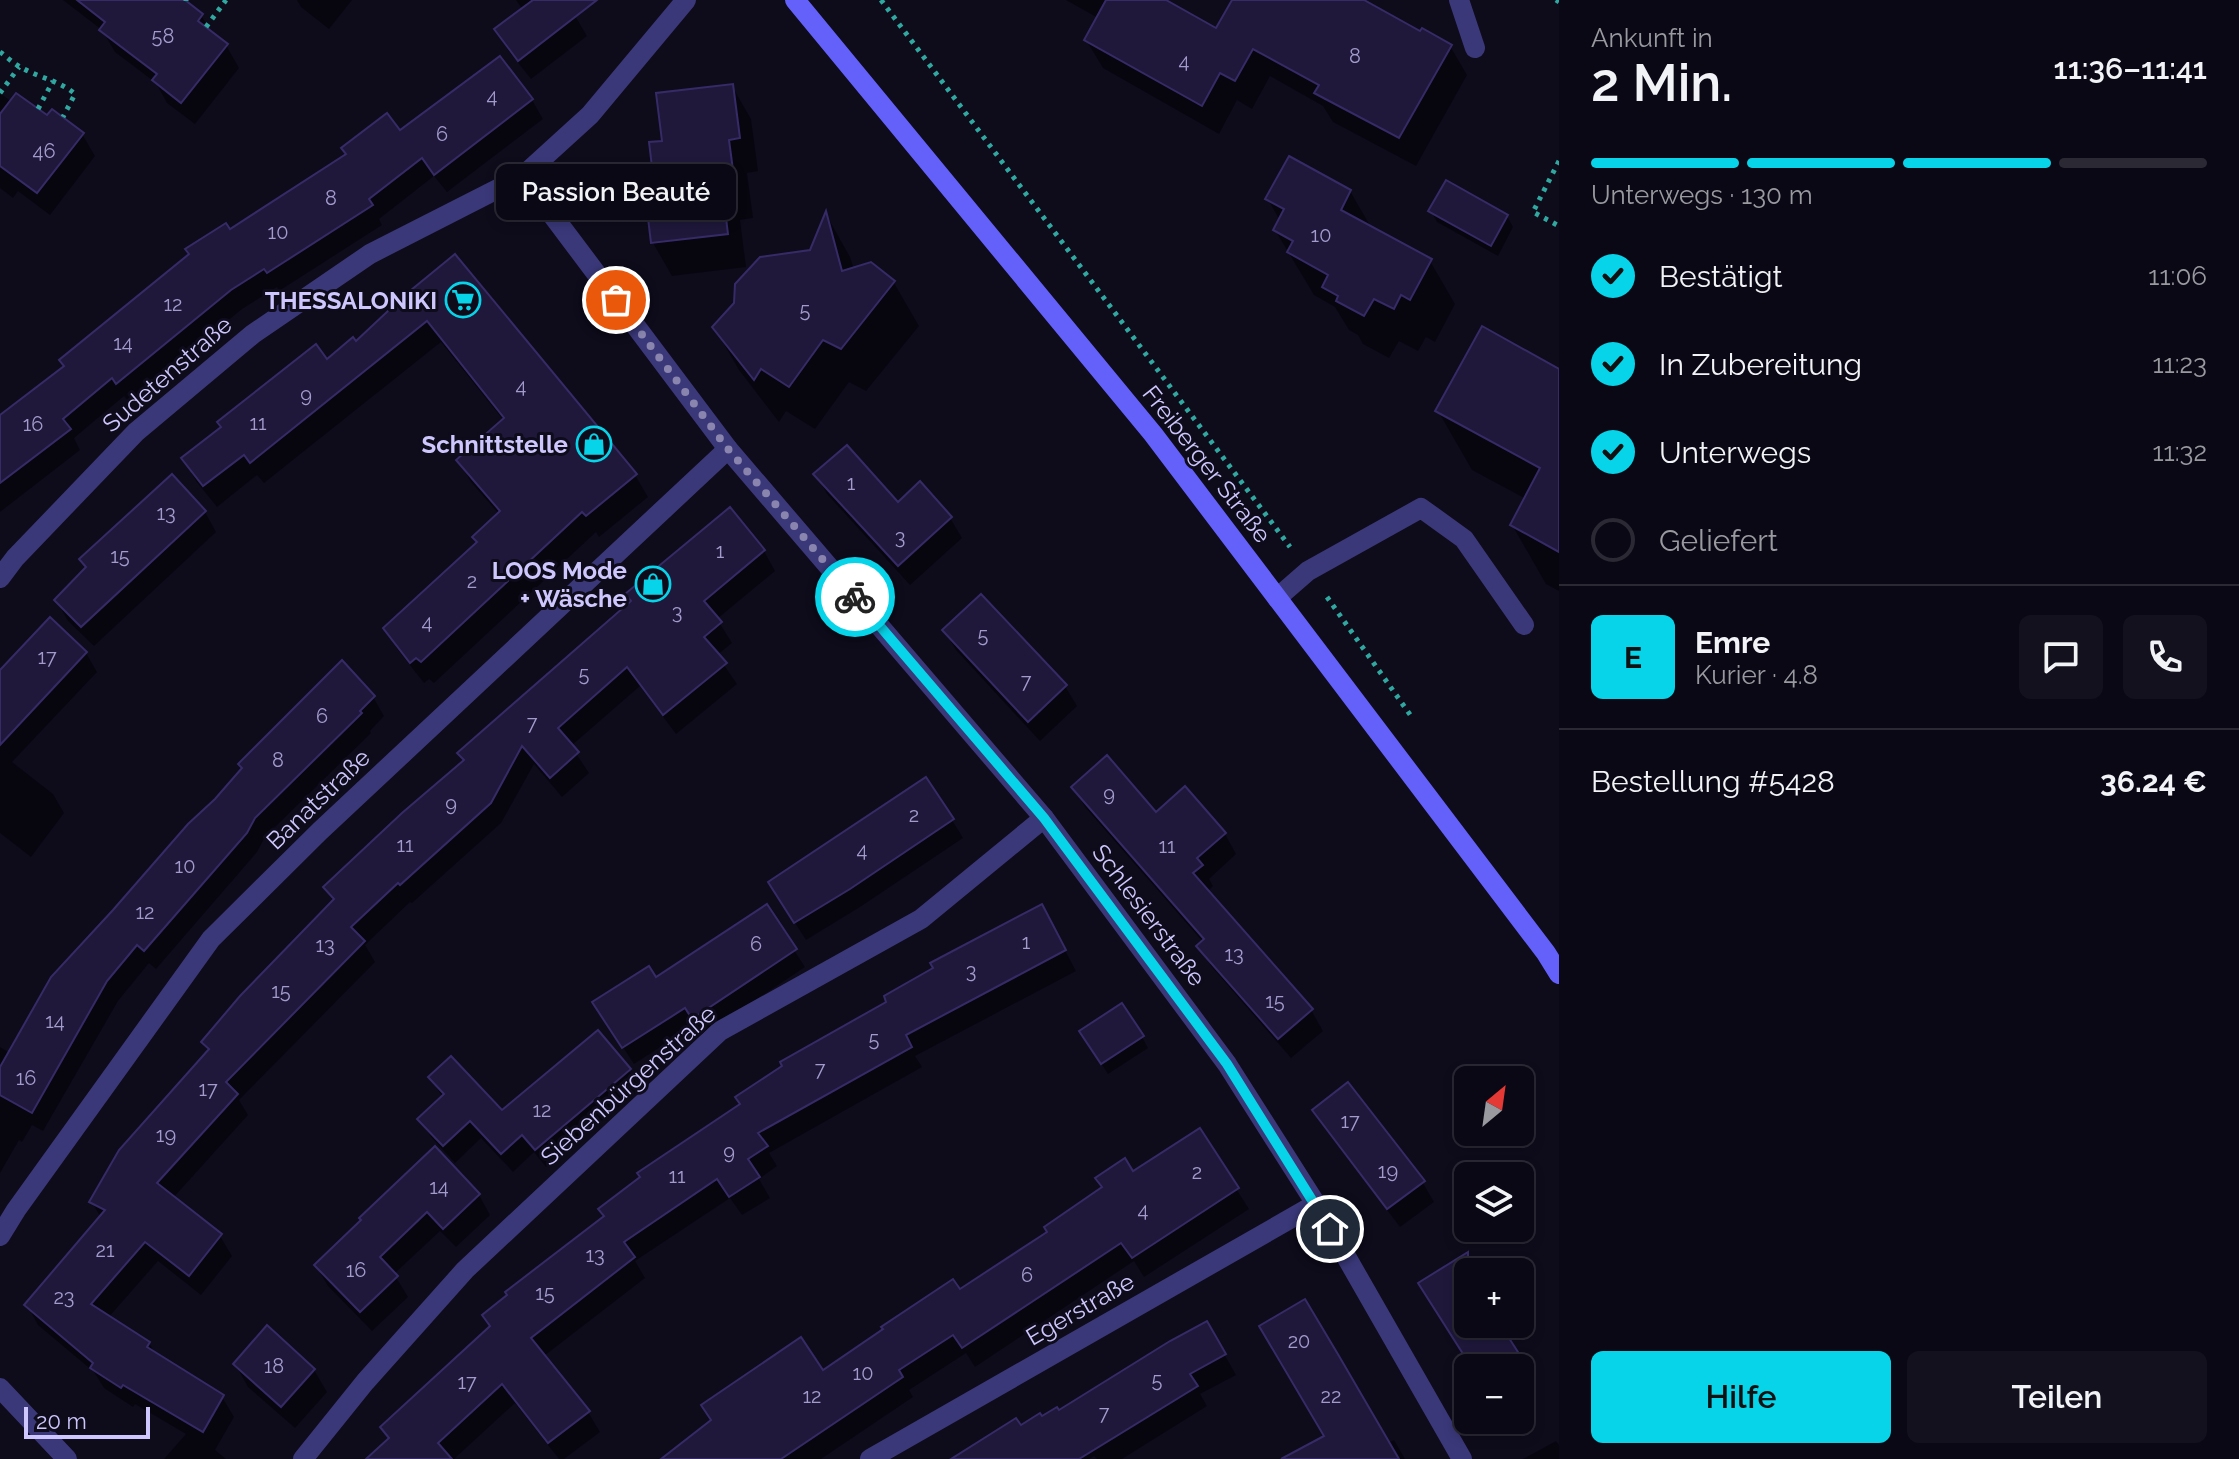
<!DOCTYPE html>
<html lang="de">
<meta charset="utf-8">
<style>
:root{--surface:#0a0814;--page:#13111d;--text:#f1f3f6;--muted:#999aa0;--line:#2a2934;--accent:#07d4e9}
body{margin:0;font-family:Raleway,sans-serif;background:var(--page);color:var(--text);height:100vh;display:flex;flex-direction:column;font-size:30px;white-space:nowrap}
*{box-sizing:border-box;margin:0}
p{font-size:26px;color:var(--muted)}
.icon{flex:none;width:44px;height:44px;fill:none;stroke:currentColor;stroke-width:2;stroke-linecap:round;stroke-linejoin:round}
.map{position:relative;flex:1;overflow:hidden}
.details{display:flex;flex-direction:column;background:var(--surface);width:680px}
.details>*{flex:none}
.needle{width:52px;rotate:29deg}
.buttons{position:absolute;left:1454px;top:1066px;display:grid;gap:16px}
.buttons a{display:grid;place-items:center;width:80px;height:80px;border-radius:12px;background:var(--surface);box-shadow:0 4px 12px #0003,0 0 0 2px var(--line);font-size:40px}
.scale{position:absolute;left:24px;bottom:20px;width:126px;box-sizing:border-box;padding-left:8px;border:4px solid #cdc7fd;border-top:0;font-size:22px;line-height:28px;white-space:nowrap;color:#cdc7fd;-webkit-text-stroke:6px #0e0b1b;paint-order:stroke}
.pin{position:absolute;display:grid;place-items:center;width:68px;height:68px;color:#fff;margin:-34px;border:4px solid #fff;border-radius:50%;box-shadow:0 2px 8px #0007}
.courier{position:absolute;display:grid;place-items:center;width:80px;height:80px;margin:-40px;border:6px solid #07d4e9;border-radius:50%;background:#fff;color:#222;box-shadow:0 2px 10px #0007}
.bubble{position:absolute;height:56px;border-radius:12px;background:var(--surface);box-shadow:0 4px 12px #0003,0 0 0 2px var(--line);font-size:26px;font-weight:600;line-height:56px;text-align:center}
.headline em{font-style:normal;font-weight:600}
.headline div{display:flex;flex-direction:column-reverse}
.headline{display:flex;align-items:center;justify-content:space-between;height:136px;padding:0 32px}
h1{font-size:52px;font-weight:600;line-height:60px}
.bar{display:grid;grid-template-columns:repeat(4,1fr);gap:12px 8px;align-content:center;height:96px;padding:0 32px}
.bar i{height:10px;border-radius:6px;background:var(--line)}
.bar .selected{background:var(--accent)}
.bar p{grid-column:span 4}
.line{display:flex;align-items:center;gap:20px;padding:0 32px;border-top:2px solid var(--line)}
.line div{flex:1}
.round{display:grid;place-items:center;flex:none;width:84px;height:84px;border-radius:12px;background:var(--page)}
ol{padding:0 32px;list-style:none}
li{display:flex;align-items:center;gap:24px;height:88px}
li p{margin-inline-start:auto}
li .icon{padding:8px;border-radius:50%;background:var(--accent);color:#111;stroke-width:4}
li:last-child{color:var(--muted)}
li i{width:44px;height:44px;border:4px solid var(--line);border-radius:50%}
.button{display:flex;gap:16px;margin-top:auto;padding:16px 32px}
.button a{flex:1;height:92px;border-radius:12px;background:var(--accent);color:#111;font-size:32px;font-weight:600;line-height:92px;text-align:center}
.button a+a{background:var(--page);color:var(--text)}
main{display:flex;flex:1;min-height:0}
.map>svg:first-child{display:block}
.shadow{fill:#0007}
.building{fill:#1f183b;stroke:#362b66;stroke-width:2}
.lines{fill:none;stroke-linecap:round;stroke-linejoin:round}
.path{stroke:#30a8a0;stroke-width:5;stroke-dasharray:4 6;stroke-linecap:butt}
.lane{stroke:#3a3879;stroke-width:20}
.street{stroke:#3a3879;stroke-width:20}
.secondary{stroke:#6461fa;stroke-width:20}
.done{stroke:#8a85ae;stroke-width:8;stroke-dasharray:0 14.4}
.route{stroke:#07d4e9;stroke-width:10}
.labels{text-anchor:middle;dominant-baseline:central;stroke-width:6;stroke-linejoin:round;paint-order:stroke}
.number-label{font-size:20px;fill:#a29bcc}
.poi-label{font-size:24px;font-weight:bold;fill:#cdc7fd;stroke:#0e0b1b;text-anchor:end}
.street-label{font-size:24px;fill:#cdc7fd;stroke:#0e0b1b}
</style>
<main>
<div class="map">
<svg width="1559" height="1459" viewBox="0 0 1559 1459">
<rect width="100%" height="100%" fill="#0e0b1b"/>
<g class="shadow">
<path d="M63,0H181L201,15L212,34L226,45L239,68L195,124L167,103L156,83L115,52L102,30Z"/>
<path d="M297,0H352L329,29L301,7Z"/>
<path d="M516,0H592L574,14L587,36L531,79L508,50L496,30L523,10Z"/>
<path d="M1066,0H1162L1217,30L1234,0H1360L1421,34L1450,46L1467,75L1416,166L1333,122L1323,106L1270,76L1252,109L1237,100L1219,134L1103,68L1086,40L1098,18Z"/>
<path d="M499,59L532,100L543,119L447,192L434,176L379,219L382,225L279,291L277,287L242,309L129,402L124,396L74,438L80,450L0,512V417L65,368L229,232L400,133Z"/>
<path d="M732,86L751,119L758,171L747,173L753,218L740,220L746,267L672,276L653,243L664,143Z"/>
<path d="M0,93L12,102L82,134L95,156L50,215L18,191L13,198L0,188Z"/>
<path d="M1350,191L1372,229L1430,261L1455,304L1435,342L1426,337L1418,351L1399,341L1389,358L1363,344L1358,335L1349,330L1335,307L1314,295L1275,230L1280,221L1268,199Z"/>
<path d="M1431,211L1507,216L1513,227L1498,256L1437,222Z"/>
<path d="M827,216L850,257L854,269L870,264L894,283L919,326L866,391L849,382L815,429L786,411L779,422L739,370L714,327L812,252Z"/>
<path d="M406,296L635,475L648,497L599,537L596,532L434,683L429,679L424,683L398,650L385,629L478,543L499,514L471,482L458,460L504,421L441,342L264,483L257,475L217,507L196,481L184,459L356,344Z"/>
<path d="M1559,371V591L1546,584L1512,525L1526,499L1472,470L1438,411Z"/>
<path d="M816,474L898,505L950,518L962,538L910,585L827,494Z"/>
<path d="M730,510L764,551L775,571L717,619L732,643L717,655L737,684L676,734L640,686L571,746L589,773L562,797L534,764L501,823L412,903L410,902L365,945L375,962L239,1100L248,1115L173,1198L220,1236L232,1256L201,1295L158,1261L108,1318L149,1343L156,1355L222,1397L234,1417L215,1450L226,1459H164L186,1434L135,1404L133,1407L104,1388L94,1372L38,1325L27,1305L101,1218L92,1202L209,1052L204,1042L334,902L326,888L465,762L459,753L632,602Z"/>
<path d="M205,512L216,532L94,646L68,621L56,600Z"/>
<path d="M944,630L1065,686L1077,706L1040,741L956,650Z"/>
<path d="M86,653L97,672L12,762L53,794L64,813L31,857L0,833V673Z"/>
<path d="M373,697L384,716L370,731L371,733L265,837L257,852L156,969L149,963L118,1001L43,1131L32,1125L22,1142L19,1140L0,1173V1047L10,1053Z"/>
<path d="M1073,787L1156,815L1225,834L1236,854L1209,879L1213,886L1207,892L1311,1010L1323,1031L1291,1058L1211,966L1199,946L1203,942L1085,807Z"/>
<path d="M952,820L963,838L860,907L806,940L781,901Z"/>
<path d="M766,907L805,967L703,1035L696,1024L634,1064L605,1020L655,980Z"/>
<path d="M1052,926L1076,971L915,1056L922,1067L769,1153L777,1166L759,1179L770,1198L742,1215L730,1198L635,1261L645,1278L544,1356L588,1412L600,1432L564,1459H559L515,1403L454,1459H369L390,1440L382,1428L491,1327L484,1315Z"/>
<path d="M598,1033L629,1070L640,1089L546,1167L534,1152L513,1172L481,1138L455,1163L431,1137L420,1119L443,1098L430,1077L502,1113Z"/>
<path d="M1142,1037L1148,1048L1108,1074L1088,1043Z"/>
<path d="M1348,1084L1423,1183L1434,1202L1400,1227L1326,1130L1315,1111Z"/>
<path d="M1199,1131L1249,1209L1144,1277L1134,1261L975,1367L966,1353L909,1390L913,1397L821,1459H664L822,1373L960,1292Z"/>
<path d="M479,1195L490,1215L456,1247L440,1231L394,1274L408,1297L372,1331L328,1286L316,1266L363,1221Z"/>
<path d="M1468,1279V1324H1497L1535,1384L1520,1394V1368H1473L1432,1305Z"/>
<path d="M1207,1324L1236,1375L1200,1394L1207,1406L1122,1459H1097L1094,1456L1089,1459H955L1020,1428L1059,1413Z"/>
<path d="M235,1364L314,1370L327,1392L295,1428L248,1387Z"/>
<path d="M1394,1440L1405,1459H1285L1388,1443Z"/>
<path d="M1556,1441L1559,1445V1459H1523Z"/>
</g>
<g class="building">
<path d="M77,0H185L203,14L198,21L228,44L181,103L152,80L157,74L99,30L105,22Z"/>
<path d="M533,0H597L518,61L494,29Z"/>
<path d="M1106,0H1166L1216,28L1232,0H1364L1420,31L1422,28L1452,45L1399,138L1314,93L1319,85L1253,49L1235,81L1220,73L1202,106L1084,40Z"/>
<path d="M500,56L533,99L434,175L422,158L369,199L373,205L267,273L264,269L231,290L116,384L112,378L63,419L71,429L0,483V415L64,366L59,360L189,254L185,249L226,223L230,229L346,154L341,148L387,113L400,130Z"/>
<path d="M733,84L740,138L729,140L735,185L722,186L728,234L651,243L645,193L655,192L649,142L662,141L656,93Z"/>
<path d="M16,93L47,115L52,109L84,133L37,193L0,166V114Z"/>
<path d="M1289,156L1351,190L1341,210L1432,259L1410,300L1401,295L1394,309L1374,299L1364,316L1336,301L1338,296L1322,287L1328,275L1287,252L1293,241L1273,230L1284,209L1265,199Z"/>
<path d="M1446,180L1508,215L1491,246L1428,211Z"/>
<path d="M826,211L842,271L871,262L895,281L841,349L823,340L789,387L761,369L754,380L712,327L734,303L735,284L760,257L810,250Z"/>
<path d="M455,254L637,474L586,516L582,512L421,662L416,658L410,663L383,628L477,542L472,537L500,511L456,460L504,418L427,321L250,463L244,455L203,486L181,458L221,427L217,422L316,344L327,359L353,337L356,341L405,295Z"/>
<path d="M1482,326L1559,369V552L1510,525L1540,468L1435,411Z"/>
<path d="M847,445L898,502L920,481L952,517L898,566L813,474Z"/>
<path d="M172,474L206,511L81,627L54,600L86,567L79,559Z"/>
<path d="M730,507L765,550L704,601L722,622L704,637L727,663L663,715L627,667L558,728L579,752L550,778L522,746L491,803L400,885L398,883L351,927L365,941L226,1082L238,1094L157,1183L222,1234L189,1276L145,1242L91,1304L150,1342L147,1347L224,1395L203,1432L123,1385L121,1388L90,1368L93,1363L24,1305L105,1210L89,1202L119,1150L209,1049L201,1042L240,996L334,899L323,887L402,813L464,760L457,753L631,601L625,594Z"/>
<path d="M981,594L1067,685L1028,722L942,630Z"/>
<path d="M50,617L87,652L0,745V670Z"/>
<path d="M342,660L375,696L360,711L362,713L255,818L247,833L144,951L137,945L107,981L32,1113L0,1095V1067L51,977L113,910L188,824L215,799L242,768L238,764Z"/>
<path d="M1107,755L1156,812L1185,786L1226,833L1197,858L1203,865L1193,873L1313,1009L1278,1039L1196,946L1204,939L1071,787Z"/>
<path d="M926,777L954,819L850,889L794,923L768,882Z"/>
<path d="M767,904L797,949L692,1019L685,1008L622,1048L592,1002L649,966L656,977Z"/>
<path d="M1042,904L1066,950L906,1035L912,1047L758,1133L768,1146L748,1159L760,1177L729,1197L717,1179L624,1242L635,1257L531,1338L590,1411L548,1443L502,1384L438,1443L452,1459H366L389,1438L380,1427L490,1326L482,1315L507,1295L505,1292L604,1216L598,1209L640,1177L637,1173L740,1104L735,1097L782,1066L780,1062L886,1002L884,996L933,968L930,963Z"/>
<path d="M1122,1003L1144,1036L1101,1064L1079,1031Z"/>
<path d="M598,1030L631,1069L535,1150L522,1135L501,1154L470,1121L443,1146L417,1119L444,1094L428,1077L451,1056L502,1110Z"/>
<path d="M1348,1082L1425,1181L1387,1209L1312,1110Z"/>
<path d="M1200,1128L1239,1188L1132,1258L1121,1243L962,1348L953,1335L899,1370L903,1377L781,1459H661L711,1420L701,1405L801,1337L823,1370L883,1329L881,1327L953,1279L960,1289L1047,1232L1044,1227L1102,1187L1095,1178L1125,1158L1133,1171Z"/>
<path d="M435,1146L480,1194L443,1229L427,1212L380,1257L398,1276L360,1312L314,1265L361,1220L359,1218Z"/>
<path d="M1468,1252V1324H1500L1525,1363L1517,1368H1472L1418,1283Z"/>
<path d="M1305,1299L1339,1356L1399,1459H1281L1324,1436L1259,1326Z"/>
<path d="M1207,1321L1226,1354L1190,1374L1198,1386L1079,1459H951L1016,1418L1021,1425L1040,1413L1042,1416L1057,1407L1059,1410L1170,1341Z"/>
<path d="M267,1325L315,1369L281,1407L233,1364Z"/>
</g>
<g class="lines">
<g class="path">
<path d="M881,0L1290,547"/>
<path d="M1556,0L1559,2"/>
<path d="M186,1V0"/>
<path d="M206,27L226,0"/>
<path d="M0,52C7,57 14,64 22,68C40,78 60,81 75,94L63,117"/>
<path d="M0,93L19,67"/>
<path d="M38,109L53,81"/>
<path d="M1559,161L1533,212L1559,226"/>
<path d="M1327,597L1411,716"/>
</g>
<path class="lane" d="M1277,598L1308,571L1421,508L1464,539L1524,625"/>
<g class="street">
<path d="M1459,0L1475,48"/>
<path d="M523,176L728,449L1044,818L1227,1064L1316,1204L1462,1459"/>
<path d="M0,578L15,558L136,432L253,334L370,254L523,176L590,115L686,0"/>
<path d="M0,1236L16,1210L211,939L320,831L728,449"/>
<path d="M0,1388L67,1459"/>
<path d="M303,1459L365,1382L465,1270L720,1031L921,919L1044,818"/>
<path d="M870,1459L1316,1204"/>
</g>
<path class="secondary" d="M795,0L1153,434L1546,953L1559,974"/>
</g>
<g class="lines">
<path class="done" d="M616,300L728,449L855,597"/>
<path class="route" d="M855,597L1044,818L1227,1064L1330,1229"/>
</g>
<defs>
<g id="supermarket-ring" transform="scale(1.8)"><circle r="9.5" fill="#0e0b1b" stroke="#07d4e9" stroke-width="1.5"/><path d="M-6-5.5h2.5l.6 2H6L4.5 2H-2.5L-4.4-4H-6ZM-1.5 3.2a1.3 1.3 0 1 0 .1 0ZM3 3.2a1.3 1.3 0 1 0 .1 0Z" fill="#07d4e9"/></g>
<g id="shop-ring" transform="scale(1.8)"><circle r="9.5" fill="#0e0b1b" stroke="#07d4e9" stroke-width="1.5"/><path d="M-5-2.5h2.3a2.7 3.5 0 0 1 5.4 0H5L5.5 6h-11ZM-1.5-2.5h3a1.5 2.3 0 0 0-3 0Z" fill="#07d4e9"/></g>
</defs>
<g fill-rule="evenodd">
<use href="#supermarket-ring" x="463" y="300"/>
<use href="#shop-ring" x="594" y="444"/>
<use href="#shop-ring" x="653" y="584"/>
</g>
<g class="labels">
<g class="number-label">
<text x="163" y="36">58</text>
<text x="1355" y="56">8</text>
<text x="1184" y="61">4</text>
<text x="492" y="96">4</text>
<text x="442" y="134">6</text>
<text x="44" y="151">46</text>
<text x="331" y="198">8</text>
<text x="278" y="232">10</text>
<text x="1321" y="235">10</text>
<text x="173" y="304">12</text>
<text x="805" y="310">5</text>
<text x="123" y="343">14</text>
<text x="521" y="386">4</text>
<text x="306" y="395">9</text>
<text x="258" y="423">11</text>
<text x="33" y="424">16</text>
<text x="851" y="483">1</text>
<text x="166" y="513">13</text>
<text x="900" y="537">3</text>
<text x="720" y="551">1</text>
<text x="120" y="556">15</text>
<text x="472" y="581">2</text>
<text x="677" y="612">3</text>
<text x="427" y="622">4</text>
<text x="983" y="635">5</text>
<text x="47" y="657">17</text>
<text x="584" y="674">5</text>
<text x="1026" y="681">7</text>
<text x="322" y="716">6</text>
<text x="532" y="723">7</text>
<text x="278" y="760">8</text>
<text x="1109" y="794">9</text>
<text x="451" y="804">9</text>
<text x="914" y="815">2</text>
<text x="405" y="845">11</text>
<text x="1167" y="846">11</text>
<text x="862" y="850">4</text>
<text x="185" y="866">10</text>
<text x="145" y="912">12</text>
<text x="1026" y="942">1</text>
<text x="756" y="944">6</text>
<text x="325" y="945">13</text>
<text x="1234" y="954">13</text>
<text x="971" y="971">3</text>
<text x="281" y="991">15</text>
<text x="1275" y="1001">15</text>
<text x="55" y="1021">14</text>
<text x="874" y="1039">5</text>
<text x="820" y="1069">7</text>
<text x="26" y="1078">16</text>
<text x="208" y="1089">17</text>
<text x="542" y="1110">12</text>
<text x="1350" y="1121">17</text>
<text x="166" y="1135">19</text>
<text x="729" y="1152">9</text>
<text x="1388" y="1171">19</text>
<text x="1197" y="1172">2</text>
<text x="677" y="1176">11</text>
<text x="439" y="1187">14</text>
<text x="1143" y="1210">4</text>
<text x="105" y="1250">21</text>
<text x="595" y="1255">13</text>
<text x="356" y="1270">16</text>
<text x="1027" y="1275">6</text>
<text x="545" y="1293">15</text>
<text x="64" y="1297">23</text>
<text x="1299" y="1341">20</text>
<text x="274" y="1366">18</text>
<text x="863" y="1373">10</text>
<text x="1157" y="1380">5</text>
<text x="467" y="1382">17</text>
<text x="812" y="1396">12</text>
<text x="1331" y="1396">22</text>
<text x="1104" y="1413">7</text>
</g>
<g class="poi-label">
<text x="437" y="300">THESSALONIKI</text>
<text x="568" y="444">Schnittstelle</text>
<text x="627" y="570">LOOS Mode<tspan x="627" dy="28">+ Wäsche</tspan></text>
</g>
<g class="street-label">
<text transform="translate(167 374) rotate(-41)">Sudetenstraße</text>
<text transform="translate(1207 464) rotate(52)">Freiberger Straße</text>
<text transform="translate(318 799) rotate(-44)">Banatstraße</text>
<text transform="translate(1149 915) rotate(53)">Schlesierstraße</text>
<text transform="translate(628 1085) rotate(-42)">Siebenbürgenstraße</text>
<text transform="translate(1080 1309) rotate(-30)">Egerstraße</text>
</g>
</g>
</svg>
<div class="buttons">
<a><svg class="needle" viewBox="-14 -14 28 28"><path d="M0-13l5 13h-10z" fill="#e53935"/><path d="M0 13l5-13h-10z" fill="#999aa0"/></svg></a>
<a><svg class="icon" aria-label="layers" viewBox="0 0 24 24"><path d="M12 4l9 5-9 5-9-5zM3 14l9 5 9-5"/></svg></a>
<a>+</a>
<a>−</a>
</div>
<div class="scale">20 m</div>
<div class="pin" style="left:616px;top:300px;background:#ea580c"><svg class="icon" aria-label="bag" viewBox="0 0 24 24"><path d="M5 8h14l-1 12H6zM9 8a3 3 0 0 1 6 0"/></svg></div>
<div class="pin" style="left:1330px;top:1229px;background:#1f2937"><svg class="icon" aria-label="home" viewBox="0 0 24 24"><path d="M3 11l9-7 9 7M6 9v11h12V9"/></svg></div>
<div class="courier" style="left:855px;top:597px"><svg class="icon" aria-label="bike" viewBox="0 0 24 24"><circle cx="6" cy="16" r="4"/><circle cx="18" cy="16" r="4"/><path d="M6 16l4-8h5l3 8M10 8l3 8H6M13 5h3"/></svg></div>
<div class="bubble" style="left:496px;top:164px;width:240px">Passion Beauté</div>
</div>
<section class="details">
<div class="headline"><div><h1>2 Min.</h1><p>Ankunft in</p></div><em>11:36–11:41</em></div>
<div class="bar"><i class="selected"></i><i class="selected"></i><i class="selected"></i><i></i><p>Unterwegs · 130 m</p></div>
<ol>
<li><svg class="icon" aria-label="check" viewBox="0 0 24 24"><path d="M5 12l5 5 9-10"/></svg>Bestätigt<p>11:06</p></li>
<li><svg class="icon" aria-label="check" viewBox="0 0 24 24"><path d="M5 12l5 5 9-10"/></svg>In Zubereitung<p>11:23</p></li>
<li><svg class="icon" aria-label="check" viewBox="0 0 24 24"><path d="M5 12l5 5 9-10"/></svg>Unterwegs<p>11:32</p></li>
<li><i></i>Geliefert</li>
</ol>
<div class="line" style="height:144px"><b class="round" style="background:var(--accent);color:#111">E</b><div><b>Emre</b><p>Kurier · 4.8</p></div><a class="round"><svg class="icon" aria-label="chat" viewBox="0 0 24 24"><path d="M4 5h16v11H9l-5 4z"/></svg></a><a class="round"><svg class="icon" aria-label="phone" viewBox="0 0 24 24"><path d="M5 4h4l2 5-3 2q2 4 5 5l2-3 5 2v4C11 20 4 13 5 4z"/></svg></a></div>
<div class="line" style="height:104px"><div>Bestellung #5428</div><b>36.24 €</b></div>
<div class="button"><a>Hilfe</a><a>Teilen</a></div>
</section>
</main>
